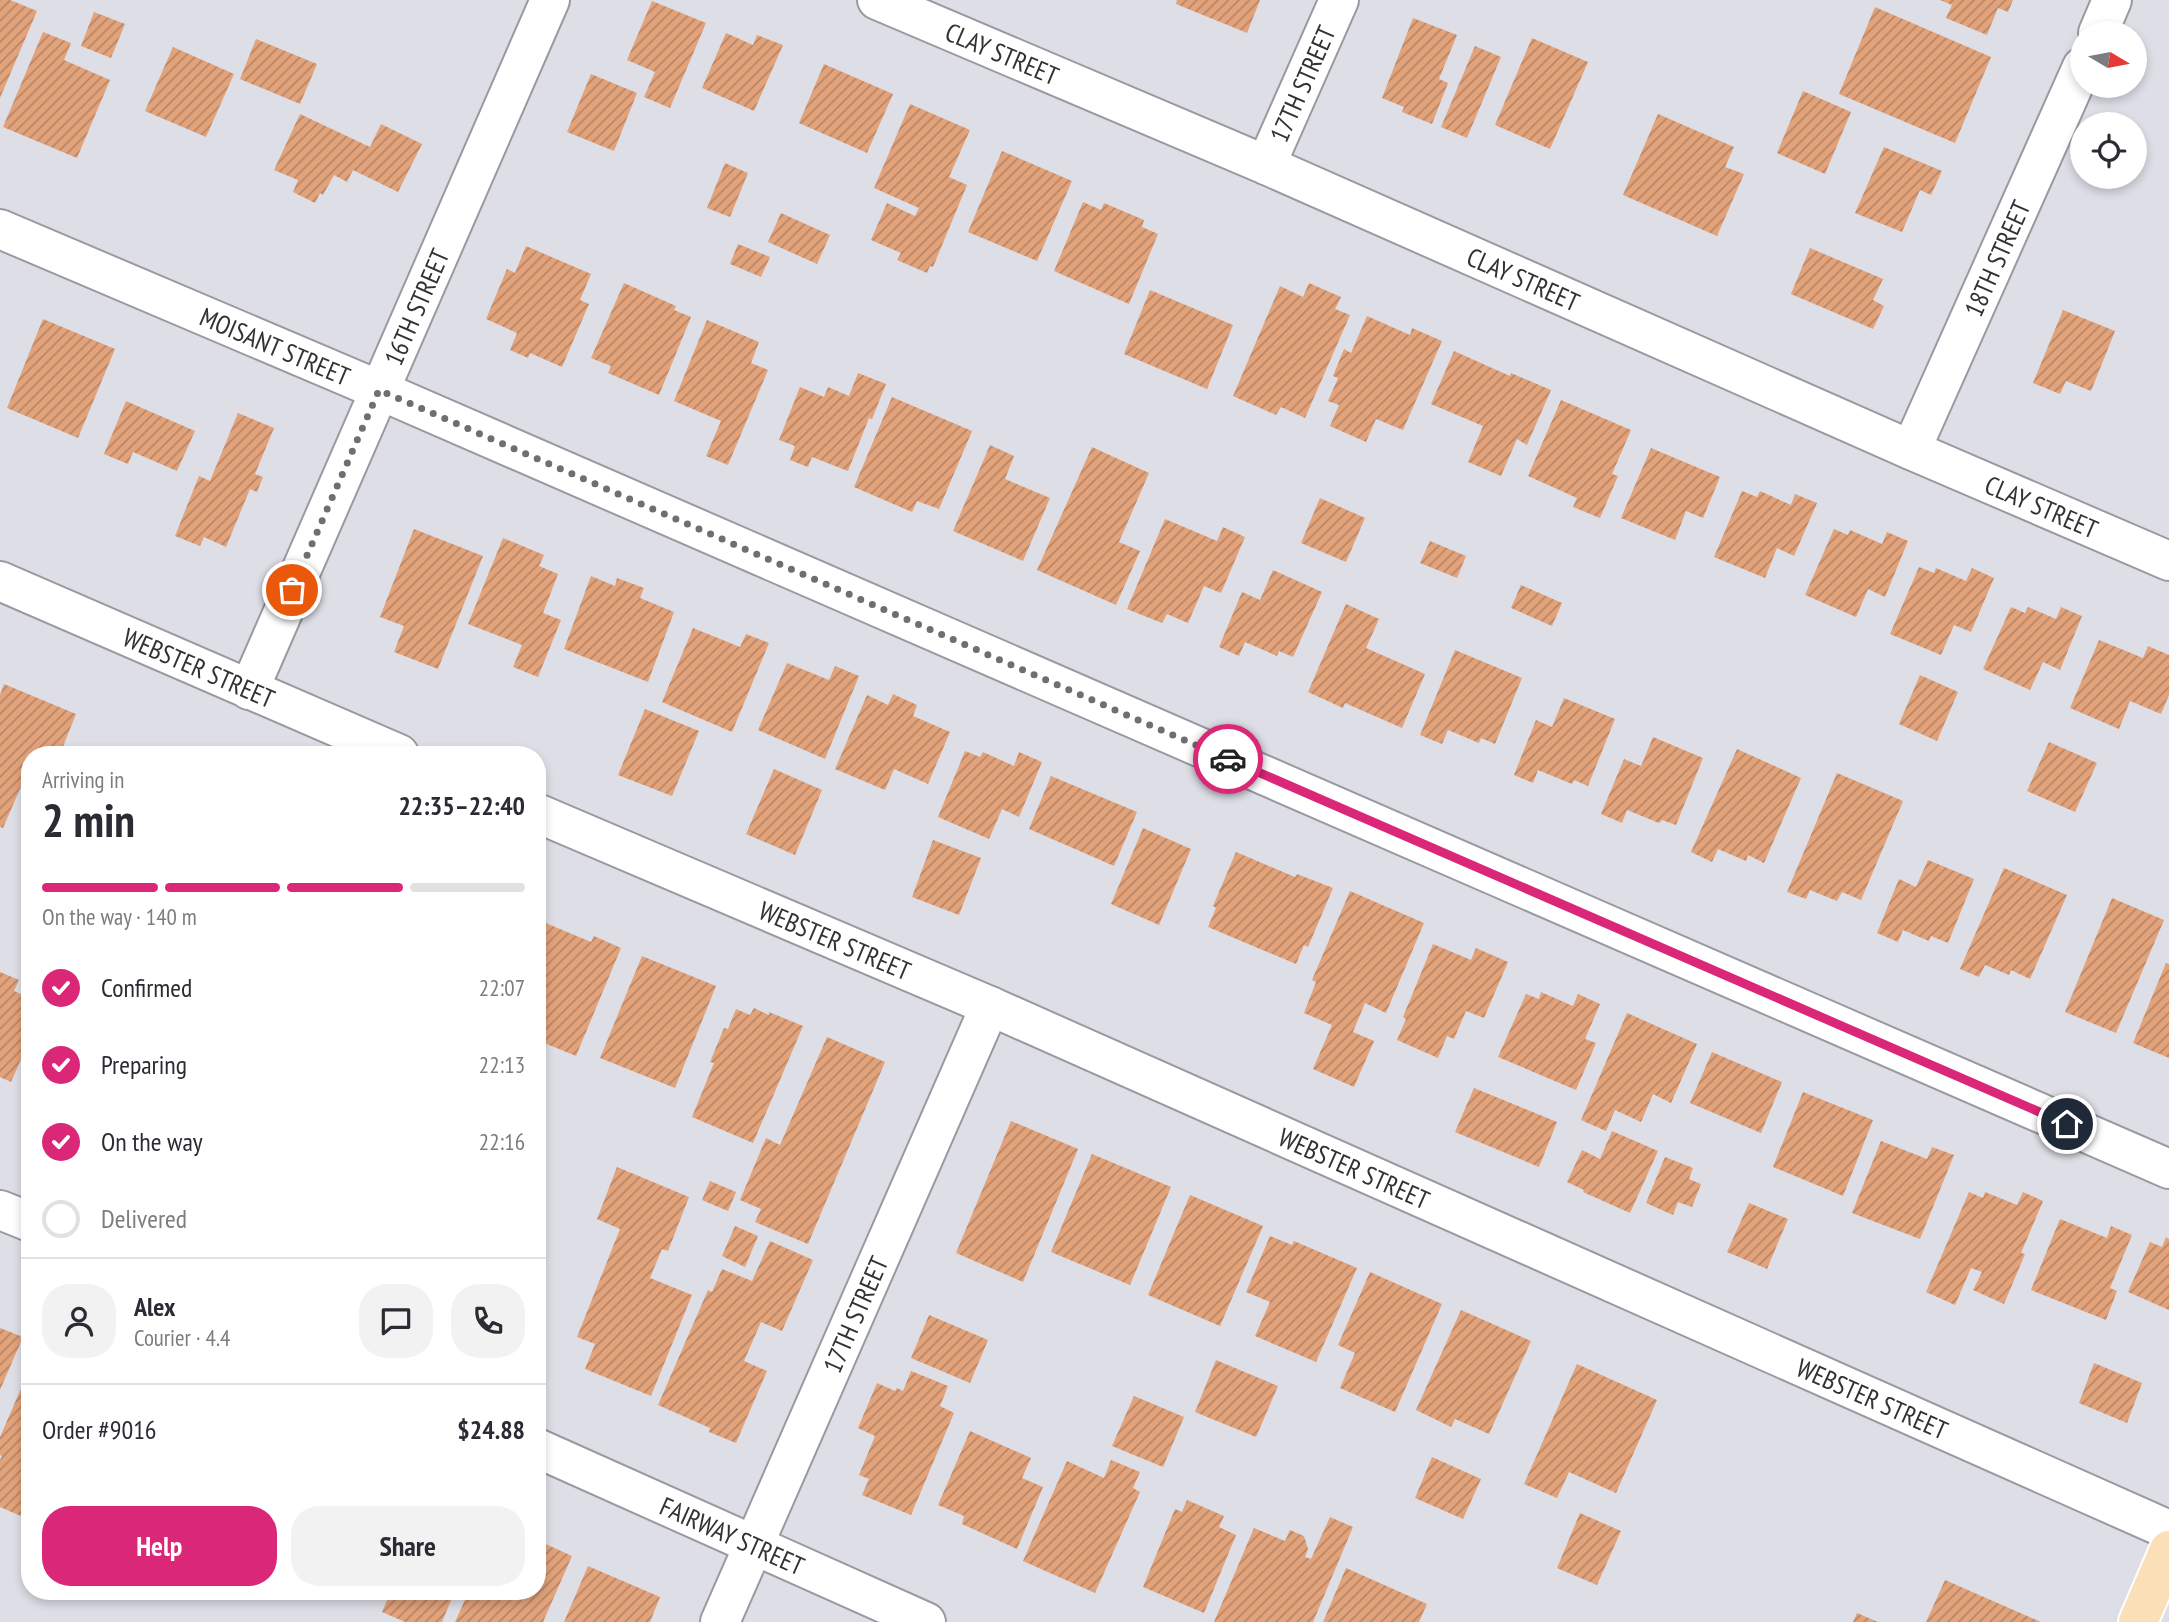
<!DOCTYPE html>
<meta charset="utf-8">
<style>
:root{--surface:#fff;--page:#f2f2f3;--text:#2b2b33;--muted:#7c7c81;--line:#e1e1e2;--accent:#db2777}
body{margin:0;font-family:"PT Sans Narrow",sans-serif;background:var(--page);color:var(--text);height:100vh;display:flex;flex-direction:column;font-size:26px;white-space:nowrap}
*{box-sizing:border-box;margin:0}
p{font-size:23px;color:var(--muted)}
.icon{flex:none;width:38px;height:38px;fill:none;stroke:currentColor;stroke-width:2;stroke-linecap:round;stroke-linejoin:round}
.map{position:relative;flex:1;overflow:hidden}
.details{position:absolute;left:21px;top:746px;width:525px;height:854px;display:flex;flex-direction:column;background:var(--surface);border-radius:28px;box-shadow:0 4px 10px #0003}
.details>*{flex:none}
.needle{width:46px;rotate:100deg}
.controls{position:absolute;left:2070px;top:21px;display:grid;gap:14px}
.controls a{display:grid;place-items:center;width:77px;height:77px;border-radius:50%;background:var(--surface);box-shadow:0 4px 10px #0003;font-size:35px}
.pin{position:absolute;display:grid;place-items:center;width:60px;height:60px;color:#fff;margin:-30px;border:4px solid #fff;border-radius:50%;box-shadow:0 2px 7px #0007}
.courier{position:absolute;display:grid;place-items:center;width:70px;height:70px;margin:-35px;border:5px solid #db2777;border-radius:50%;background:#fff;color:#222;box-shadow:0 2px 9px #0007}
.head em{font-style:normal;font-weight:700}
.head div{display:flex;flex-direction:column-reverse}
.head{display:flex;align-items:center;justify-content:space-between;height:119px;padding:0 21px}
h1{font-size:46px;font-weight:700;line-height:52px}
.bar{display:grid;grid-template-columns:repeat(4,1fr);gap:10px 7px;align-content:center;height:84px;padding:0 21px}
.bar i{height:9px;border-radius:5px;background:var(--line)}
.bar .active{background:var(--accent)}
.bar p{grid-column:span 4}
.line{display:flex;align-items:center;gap:18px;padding:0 21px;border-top:2px solid var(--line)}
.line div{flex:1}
.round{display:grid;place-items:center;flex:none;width:74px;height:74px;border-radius:28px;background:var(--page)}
ol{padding:0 21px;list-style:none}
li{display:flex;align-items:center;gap:21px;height:77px}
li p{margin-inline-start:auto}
li .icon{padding:7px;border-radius:50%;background:var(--accent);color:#fff;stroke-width:4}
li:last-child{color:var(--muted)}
li i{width:38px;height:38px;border:4px solid var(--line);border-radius:50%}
.action{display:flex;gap:14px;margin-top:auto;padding:14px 21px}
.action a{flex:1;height:80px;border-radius:28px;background:var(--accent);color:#fff;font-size:28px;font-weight:700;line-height:80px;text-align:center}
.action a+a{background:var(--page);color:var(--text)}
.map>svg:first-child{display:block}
.building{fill:url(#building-hatch)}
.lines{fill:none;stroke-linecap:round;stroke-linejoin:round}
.minor-casing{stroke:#9999a2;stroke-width:42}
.major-casing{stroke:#fff;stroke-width:42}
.minor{stroke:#fff;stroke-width:38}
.major{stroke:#fadfb7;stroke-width:38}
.done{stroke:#6e6e73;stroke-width:7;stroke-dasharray:0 12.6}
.route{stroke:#db2777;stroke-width:9}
.labels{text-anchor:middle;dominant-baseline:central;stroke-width:5;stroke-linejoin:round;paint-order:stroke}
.street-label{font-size:26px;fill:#323235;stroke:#dedee7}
</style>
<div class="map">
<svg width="2169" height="1622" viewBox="0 0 2169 1622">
<defs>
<pattern id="building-hatch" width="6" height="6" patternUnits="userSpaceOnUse" patternTransform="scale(1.75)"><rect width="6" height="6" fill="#e2a37b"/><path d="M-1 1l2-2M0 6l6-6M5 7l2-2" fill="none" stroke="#b88566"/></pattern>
</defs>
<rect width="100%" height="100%" fill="#dedee7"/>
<g class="building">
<path d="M0,0H10L37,11L0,98Z"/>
<path d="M1177,0H1260L1247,33L1176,4Z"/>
<path d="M1940,0H2013L2008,12L1998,8L1987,35L1946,18L1952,5Z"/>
<path d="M652,1L706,23L670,108L644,97L655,72L627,60Z"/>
<path d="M1875,7L1991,57L1955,143L1839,94Z"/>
<path d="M94,12L125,24L111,58L81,46Z"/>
<path d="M1413,18L1457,35L1439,79L1448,83L1432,124L1402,112L1404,107L1382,98Z"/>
<path d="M43,32L71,43L64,60L110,80L77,158L3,127Z"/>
<path d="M726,33L753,45L757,35L783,45L754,111L702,88Z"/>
<path d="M1532,38L1588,62L1550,149L1495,125Z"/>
<path d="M256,39L317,64L300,104L240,79Z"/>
<path d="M1475,46L1501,57L1467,138L1441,127Z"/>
<path d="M173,47L234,74L206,137L145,111Z"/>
<path d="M824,64L893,94L867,153L799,123Z"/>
<path d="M591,74L637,93L614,151L567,132Z"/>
<path d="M1803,91L1851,112L1825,174L1777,153Z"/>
<path d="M910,104L970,130L949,177L967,185L933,267L930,266L927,273L897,260L901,253L871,240L887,203L915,216L919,208L874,188Z"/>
<path d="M300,114L370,147L381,124L422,144L398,192L353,170L347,182L334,175L323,195L320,193L315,203L293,192L298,180L274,170Z"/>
<path d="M1658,114L1734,147L1725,167L1744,174L1717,236L1623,195Z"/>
<path d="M1884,147L1942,171L1931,195L1920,190L1902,232L1855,213Z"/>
<path d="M1002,151L1072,181L1037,261L968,232Z"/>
<path d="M725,163L748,173L730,217L707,208Z"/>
<path d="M1083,202L1101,210L1104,203L1144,220L1142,227L1158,234L1129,304L1054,271Z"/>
<path d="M781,213L830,235L817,264L768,242Z"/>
<path d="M738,244L770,257L761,277L730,264Z"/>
<path d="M526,246L591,274L580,300L589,304L562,367L530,353L528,358L510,350L517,333L486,319L507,269L515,273Z"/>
<path d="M1810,248L1883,279L1873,300L1884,306L1873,329L1791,294Z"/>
<path d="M624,283L676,306L674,310L691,317L659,395L608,373L611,366L591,358Z"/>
<path d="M1309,283L1341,297L1335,309L1350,315L1305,418L1281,407L1276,415L1233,396L1280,286L1303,297Z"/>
<path d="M1150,290L1233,325L1207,389L1124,354Z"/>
<path d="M2063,310L2115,331L2091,391L2066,381L2060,394L2033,383Z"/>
<path d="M1367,316L1410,335L1412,328L1442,341L1403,430L1376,419L1366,442L1330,426L1339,405L1328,401L1338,378L1333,376L1344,349L1351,353Z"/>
<path d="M43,319L115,349L78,438L7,408Z"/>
<path d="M707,320L759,342L751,363L768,370L728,465L706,456L721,421L674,401Z"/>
<path d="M1454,351L1510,376L1511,373L1551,390L1527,445L1517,439L1501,476L1468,462L1483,426L1431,404Z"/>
<path d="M858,373L886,384L872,419L869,418L848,471L812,457L808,467L790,460L795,446L779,440L800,387L824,397L828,387L849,396Z"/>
<path d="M892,397L972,431L939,509L917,501L912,512L854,487Z"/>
<path d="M1561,400L1631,430L1612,474L1618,476L1600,518L1573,507L1577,498L1528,476Z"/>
<path d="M126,401L195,431L177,471L133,452L128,464L104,454Z"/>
<path d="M238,413L274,428L255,474L263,477L257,492L250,489L226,547L204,537L200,546L175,536L199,476L210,481Z"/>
<path d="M990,445L1014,456L1005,479L1050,498L1023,561L953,531Z"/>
<path d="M1092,447L1149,473L1119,542L1140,551L1116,605L1037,570Z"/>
<path d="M1651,448L1720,477L1703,518L1686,511L1675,540L1621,518Z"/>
<path d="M1742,491L1757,497L1760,491L1791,505L1795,494L1817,503L1794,556L1777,548L1765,578L1714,557Z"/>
<path d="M1320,498L1365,518L1346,562L1301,543Z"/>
<path d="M1165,519L1217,541L1223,527L1245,537L1221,593L1204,586L1188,623L1167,614L1162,623L1127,609Z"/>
<path d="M414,529L483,556L438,669L394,652L404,626L380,617Z"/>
<path d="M1834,529L1848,535L1850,530L1882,544L1887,532L1908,541L1885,597L1868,589L1856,617L1805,595Z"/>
<path d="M503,538L544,555L539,566L558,574L543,613L561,620L538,677L513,667L522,645L468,624Z"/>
<path d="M1430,541L1466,556L1457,578L1420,563Z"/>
<path d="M1919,567L1934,573L1936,568L1966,581L1972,568L1994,578L1971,632L1954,625L1941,655L1890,634Z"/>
<path d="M1273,570L1322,592L1293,657L1279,651L1277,656L1245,642L1239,656L1219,647L1242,592L1260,600Z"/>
<path d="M591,576L615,586L617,578L644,588L640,598L674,612L648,682L564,649Z"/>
<path d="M1521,585L1562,603L1552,626L1511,608Z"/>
<path d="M1346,604L1379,619L1366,648L1425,674L1402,728L1345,703L1343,708L1308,692Z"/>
<path d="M2011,607L2025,613L2028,607L2056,619L2061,607L2082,616L2060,670L2043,662L2030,690L1983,669Z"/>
<path d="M693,628L740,647L746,634L769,643L732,732L662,702Z"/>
<path d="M2099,640L2143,658L2148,646L2169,655V695L2161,714L2130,701L2119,729L2070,708Z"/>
<path d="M1455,650L1522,678L1495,744L1481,738L1479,743L1448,730L1442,744L1420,735Z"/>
<path d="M787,663L829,680L835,666L859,676L825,759L758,730Z"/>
<path d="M1920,675L1958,692L1937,741L1899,724Z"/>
<path d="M4,684L76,714L60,754H30V785L23,782L3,828L0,827V695Z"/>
<path d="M893,694L917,705L913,716L950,732L928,784L894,769L885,790L835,769L867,695L888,705Z"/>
<path d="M1564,698L1615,719L1588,786L1574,780L1572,784L1538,770L1533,783L1514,775L1536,720L1552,727Z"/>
<path d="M645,709L699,731L672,796L618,775Z"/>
<path d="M1653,737L1703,758L1676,825L1662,820L1659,823L1627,810L1622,823L1601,814L1624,759L1641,766Z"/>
<path d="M2049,742L2097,763L2075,812L2027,791Z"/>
<path d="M1737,749L1801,778L1764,863L1748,855L1746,861L1718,849L1712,862L1691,852Z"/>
<path d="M965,751L980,757L983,752L1014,766L1019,752L1042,762L1019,817L1002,809L989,839L938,817Z"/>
<path d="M774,769L822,790L795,855L746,834Z"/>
<path d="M1837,773L1903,801L1861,900L1842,892L1837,901L1810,890L1806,899L1787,892Z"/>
<path d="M1051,776L1137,812L1114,866L1029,829Z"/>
<path d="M1143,828L1191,849L1159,925L1111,904Z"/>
<path d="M933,840L981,858L959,915L912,897Z"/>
<path d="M1236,852L1295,877L1297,874L1333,888L1308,947L1304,945L1296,964L1208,927L1216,908L1213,906Z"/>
<path d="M1928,860L1974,879L1948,943L1931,936L1929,941L1903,930L1898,942L1877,933L1899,879L1916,887Z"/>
<path d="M2004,868L2067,895L2030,979L2011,970L2009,975L1985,965L1979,977L1960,969Z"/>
<path d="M1350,891L1424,923L1386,1013L1365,1003L1353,1032L1374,1041L1354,1087L1313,1069L1332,1025L1304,1013L1316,982L1312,980Z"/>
<path d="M2112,898L2164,920L2116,1033L2065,1012Z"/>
<path d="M541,921L591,942L594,936L621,948L576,1056L537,1040V929Z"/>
<path d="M1433,944L1471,960L1476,948L1508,962L1484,1018L1466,1011L1454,1039L1447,1036L1438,1058L1397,1040L1406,1019L1403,1017Z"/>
<path d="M642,956L716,986L675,1088L600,1058Z"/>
<path d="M2166,963L2169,964V1058L2133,1043Z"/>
<path d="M0,972L19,980L14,991L30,998V1039L11,1082L0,1077Z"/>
<path d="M1541,992L1573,1006L1578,994L1600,1004L1585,1039L1596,1043L1576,1090L1498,1057L1526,994L1539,999Z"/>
<path d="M754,1008L769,1015V1012L803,1026L753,1143L692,1117L714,1063L710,1062L724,1028L728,1029L736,1009L750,1015Z"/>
<path d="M1627,1013L1697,1044L1671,1103L1653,1094L1641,1122L1615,1110L1606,1131L1581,1120Z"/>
<path d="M827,1037L885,1062L808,1244L755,1222L761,1209L740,1200L766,1138L780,1145Z"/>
<path d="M1712,1052L1782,1082L1761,1133L1690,1103Z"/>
<path d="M1474,1088L1557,1122L1539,1167L1455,1132Z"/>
<path d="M1803,1092L1873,1120L1843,1196L1773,1167Z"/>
<path d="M1011,1121L1078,1149L1023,1282L956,1253Z"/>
<path d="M1612,1131L1658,1151L1630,1213L1583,1192L1584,1190L1567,1182L1582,1150L1600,1159Z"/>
<path d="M1881,1141L1927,1159L1932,1147L1954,1155L1920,1239L1852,1213Z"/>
<path d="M1092,1154L1171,1187L1130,1285L1051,1252Z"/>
<path d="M1665,1157L1693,1168L1689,1179L1701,1184L1692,1207L1678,1202L1673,1215L1646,1203Z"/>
<path d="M617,1167L689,1197L668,1251L662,1249L650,1278L692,1295L651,1396L585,1369L595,1344L577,1337L620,1229L597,1219Z"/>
<path d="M710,1181L736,1192L728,1211L702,1200Z"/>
<path d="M1969,1192L1983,1198L1985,1192L2017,1205L2023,1192L2043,1201L2021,1253L2025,1254L2004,1304L1973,1290L1982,1272L1971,1268L1955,1305L1926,1292Z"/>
<path d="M1190,1195L1263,1226L1220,1326L1148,1295Z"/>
<path d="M1749,1203L1788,1219L1767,1269L1727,1252Z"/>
<path d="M2060,1219L2107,1238L2111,1226L2132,1235L2110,1288L2117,1291L2106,1320L2031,1290Z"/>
<path d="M735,1226L758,1236L745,1267L722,1256Z"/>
<path d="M1270,1236L1292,1245L1294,1241L1357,1268L1316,1362L1255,1336L1270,1302L1246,1292Z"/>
<path d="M2166,1237L2169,1239V1310L2128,1292L2150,1242L2162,1247Z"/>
<path d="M770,1241L813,1260L782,1331L761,1322L744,1361L767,1371L736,1443L709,1432L710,1428L658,1405L708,1290L712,1292L722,1269L752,1281Z"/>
<path d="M1370,1272L1442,1304L1395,1412L1340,1388L1355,1353L1338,1345Z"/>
<path d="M1461,1310L1531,1341L1489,1434L1455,1419L1451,1427L1416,1410Z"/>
<path d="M929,1315L988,1340L970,1383L911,1358Z"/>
<path d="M0,1328L23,1337L0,1390Z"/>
<path d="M1216,1360L1278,1386L1256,1437L1195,1412Z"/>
<path d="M2094,1363L2142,1383L2127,1423L2079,1403Z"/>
<path d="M1577,1364L1657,1400L1616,1493L1569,1472L1557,1498L1524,1484Z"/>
<path d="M30,1368V1520L0,1507V1460L2,1456L0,1455V1437Z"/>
<path d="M911,1371L948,1386L940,1406L954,1413L911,1515L862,1495L869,1479L859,1475L875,1436L858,1428L877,1383L895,1391L897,1388L903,1391Z"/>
<path d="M1134,1396L1184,1417L1163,1467L1112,1446Z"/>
<path d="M970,1431L1031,1458L1022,1478L1043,1487L1017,1549L962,1524L964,1516L938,1505Z"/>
<path d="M1432,1457L1481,1479L1463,1519L1415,1498Z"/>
<path d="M1111,1460L1140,1472L1133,1488L1140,1492L1095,1593L1023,1561L1067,1461L1104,1478Z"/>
<path d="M1187,1500L1224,1516L1219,1527L1236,1535L1204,1613L1143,1587L1175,1509L1182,1512Z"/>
<path d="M1580,1513L1621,1531L1597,1585L1557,1568Z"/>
<path d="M1330,1517L1353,1527L1313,1622H1214L1254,1528L1285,1541L1290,1530L1304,1536L1308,1549L1305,1557L1311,1559Z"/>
<path d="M537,1540L572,1556L543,1622H455L469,1591H537Z"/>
<path d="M588,1566L660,1597L650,1622H564Z"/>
<path d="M1346,1568L1427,1604L1419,1622H1323Z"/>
<path d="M1945,1580L2041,1622H1926Z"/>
<path d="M391,1591H455L442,1622H405L382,1612Z"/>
<path d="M1857,1613L1878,1622H1853Z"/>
</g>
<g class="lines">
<g class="minor-casing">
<g id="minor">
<path id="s1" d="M877,0L1266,165L1911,450L2169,561"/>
<path d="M2098,33L2112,0"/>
<path id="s2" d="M1266,165L1339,0"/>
<path id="s3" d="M0,229L379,390L2169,1169"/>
<path id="s4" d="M1911,450L2082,67"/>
<path id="s5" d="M0,581L399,754"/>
<path id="s6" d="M249,690L550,0"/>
<path id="s7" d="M537,813L990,1006L2169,1530"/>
<path d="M0,1210L30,1222"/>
<path id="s8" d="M537,1448L926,1622"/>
<path id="s9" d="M720,1622L990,1006"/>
</g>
</g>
<g class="major-casing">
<path id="major" d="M2138,1622L2169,1550"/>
</g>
<use href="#minor" class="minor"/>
<use href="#major" class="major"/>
</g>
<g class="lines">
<path class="done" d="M292,590L379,390L1228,759"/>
<path class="route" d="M1228,759L2067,1124"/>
</g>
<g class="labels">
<g class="street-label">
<text stroke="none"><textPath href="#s1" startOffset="136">CLAY STREET</textPath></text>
<text stroke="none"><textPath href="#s2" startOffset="89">17TH STREET</textPath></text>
<text stroke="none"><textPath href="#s4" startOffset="210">18TH STREET</textPath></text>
<text stroke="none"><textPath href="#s1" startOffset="704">CLAY STREET</textPath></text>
<text stroke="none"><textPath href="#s6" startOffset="418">16TH STREET</textPath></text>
<text stroke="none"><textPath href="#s3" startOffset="299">MOISANT STREET</textPath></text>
<text stroke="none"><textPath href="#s1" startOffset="1270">CLAY STREET</textPath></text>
<text stroke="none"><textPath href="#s5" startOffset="217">WEBSTER STREET</textPath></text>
<text stroke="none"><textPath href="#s7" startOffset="324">WEBSTER STREET</textPath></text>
<text stroke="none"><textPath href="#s7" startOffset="891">WEBSTER STREET</textPath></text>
<text stroke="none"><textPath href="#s9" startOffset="336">17TH STREET</textPath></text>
<text stroke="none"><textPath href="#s7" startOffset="1458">WEBSTER STREET</textPath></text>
<text stroke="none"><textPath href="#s8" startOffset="214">FAIRWAY STREET</textPath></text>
</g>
</g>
</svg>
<div class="controls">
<a><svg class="needle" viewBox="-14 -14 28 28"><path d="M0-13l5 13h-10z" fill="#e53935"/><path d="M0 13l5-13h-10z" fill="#7c7c81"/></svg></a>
<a><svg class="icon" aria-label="locate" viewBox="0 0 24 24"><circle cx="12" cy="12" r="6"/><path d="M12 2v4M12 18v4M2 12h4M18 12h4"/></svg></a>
</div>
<div class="pin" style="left:292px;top:590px;background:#ea580c"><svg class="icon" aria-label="bag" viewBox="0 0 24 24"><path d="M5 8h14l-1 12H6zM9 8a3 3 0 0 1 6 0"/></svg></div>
<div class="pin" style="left:2067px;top:1124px;background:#1f2937"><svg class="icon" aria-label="home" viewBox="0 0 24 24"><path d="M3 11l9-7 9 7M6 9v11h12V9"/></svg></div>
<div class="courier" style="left:1228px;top:759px"><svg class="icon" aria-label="car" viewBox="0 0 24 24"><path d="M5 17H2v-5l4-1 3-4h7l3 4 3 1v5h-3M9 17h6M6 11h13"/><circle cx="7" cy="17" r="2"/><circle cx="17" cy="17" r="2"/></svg></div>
<section class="details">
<div class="head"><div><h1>2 min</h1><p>Arriving in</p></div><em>22:35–22:40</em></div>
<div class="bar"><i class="active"></i><i class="active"></i><i class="active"></i><i></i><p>On the way · 140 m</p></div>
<ol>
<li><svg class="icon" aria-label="check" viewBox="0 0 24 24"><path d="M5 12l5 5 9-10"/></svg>Confirmed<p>22:07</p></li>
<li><svg class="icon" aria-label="check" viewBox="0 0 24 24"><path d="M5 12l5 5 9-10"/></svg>Preparing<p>22:13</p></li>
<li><svg class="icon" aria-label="check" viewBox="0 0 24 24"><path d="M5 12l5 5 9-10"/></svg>On the way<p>22:16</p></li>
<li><i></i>Delivered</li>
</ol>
<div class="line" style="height:126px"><a class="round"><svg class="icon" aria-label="person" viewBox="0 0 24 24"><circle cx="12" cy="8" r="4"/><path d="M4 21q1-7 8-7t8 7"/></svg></a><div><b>Alex</b><p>Courier · 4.4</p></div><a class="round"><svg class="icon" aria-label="chat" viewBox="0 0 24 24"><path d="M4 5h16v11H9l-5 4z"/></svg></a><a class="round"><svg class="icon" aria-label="phone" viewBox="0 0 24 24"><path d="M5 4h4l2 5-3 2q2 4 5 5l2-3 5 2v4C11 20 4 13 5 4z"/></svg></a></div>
<div class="line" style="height:91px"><div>Order #9016</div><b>$24.88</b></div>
<div class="action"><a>Help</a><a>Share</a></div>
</section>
</div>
